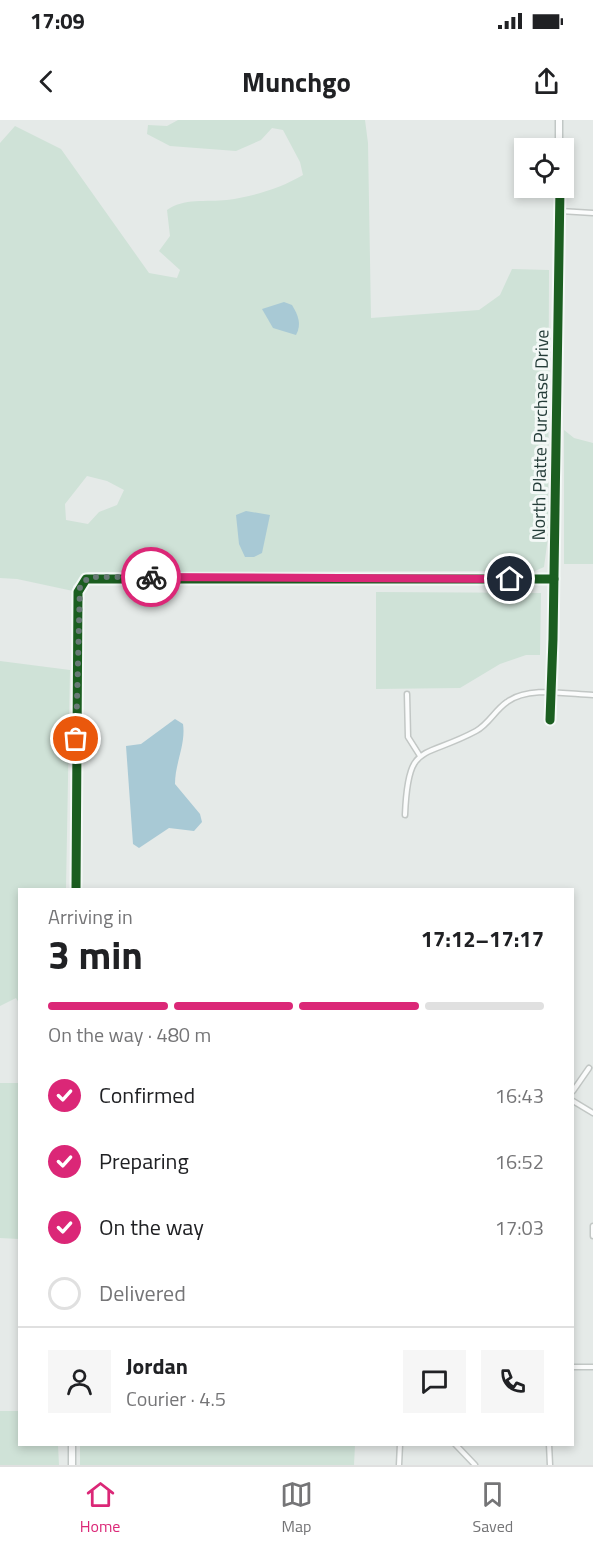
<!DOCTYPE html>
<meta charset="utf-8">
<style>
:root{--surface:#fff;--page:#f6f6f6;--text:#202124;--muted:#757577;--line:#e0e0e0;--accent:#db2777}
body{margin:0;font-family:"Titillium Web",sans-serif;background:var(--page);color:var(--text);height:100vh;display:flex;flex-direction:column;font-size:22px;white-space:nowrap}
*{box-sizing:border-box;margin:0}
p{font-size:20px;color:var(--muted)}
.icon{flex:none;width:33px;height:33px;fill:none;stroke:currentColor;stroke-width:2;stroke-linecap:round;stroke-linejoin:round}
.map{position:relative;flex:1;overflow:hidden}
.details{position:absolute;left:18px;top:768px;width:556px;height:558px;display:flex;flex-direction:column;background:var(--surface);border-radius:0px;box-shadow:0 3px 9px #0003}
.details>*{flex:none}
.buttons{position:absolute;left:514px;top:18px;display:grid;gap:12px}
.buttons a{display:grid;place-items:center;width:60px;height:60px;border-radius:0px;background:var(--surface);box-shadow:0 3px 9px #0003;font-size:30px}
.pin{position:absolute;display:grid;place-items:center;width:51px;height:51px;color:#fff;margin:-26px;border:3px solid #fff;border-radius:50%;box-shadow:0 2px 6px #0007}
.courier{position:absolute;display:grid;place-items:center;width:60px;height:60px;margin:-30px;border:4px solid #db2777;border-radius:50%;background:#fff;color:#222;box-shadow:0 2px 8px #0007}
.headline em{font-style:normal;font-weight:700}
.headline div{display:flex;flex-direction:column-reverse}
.headline{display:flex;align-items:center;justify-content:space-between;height:102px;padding:0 30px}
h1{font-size:39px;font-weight:700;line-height:45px}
.bar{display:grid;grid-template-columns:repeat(4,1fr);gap:9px 6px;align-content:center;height:72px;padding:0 30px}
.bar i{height:8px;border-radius:4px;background:var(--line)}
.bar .on{background:var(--accent)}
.bar p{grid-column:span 4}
.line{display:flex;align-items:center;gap:15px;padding:0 30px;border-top:2px solid var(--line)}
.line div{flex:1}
.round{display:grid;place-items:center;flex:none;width:63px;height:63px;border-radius:0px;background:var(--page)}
ol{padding:0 30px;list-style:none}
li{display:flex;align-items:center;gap:18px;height:66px}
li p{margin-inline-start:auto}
li .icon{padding:6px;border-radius:50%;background:var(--accent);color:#fff;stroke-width:4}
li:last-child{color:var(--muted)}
li i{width:33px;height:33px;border:3px solid var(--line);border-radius:50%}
.status{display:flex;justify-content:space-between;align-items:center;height:42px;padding:0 30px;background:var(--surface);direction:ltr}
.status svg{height:16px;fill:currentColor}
header{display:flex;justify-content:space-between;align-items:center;height:78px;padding:0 30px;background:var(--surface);font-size:27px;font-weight:700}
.tabs{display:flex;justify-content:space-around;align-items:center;height:84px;border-top:2px solid var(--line);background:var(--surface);font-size:16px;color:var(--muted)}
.tabs a{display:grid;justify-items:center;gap:3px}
.tabs .on{color:var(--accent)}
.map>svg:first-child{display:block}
.green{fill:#cfe2d7;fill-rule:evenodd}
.water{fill:#a8c9d5}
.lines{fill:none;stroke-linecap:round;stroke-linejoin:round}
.street-casing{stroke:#c2c7c5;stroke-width:7}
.secondary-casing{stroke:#c1c7c5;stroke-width:9}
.street{stroke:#fbfcfc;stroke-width:4}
.secondary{stroke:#fbfcfc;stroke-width:6}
.cycleway-casing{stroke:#f3f8f6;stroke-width:13}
.cycleway{stroke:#1b5e20;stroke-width:9}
.done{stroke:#687976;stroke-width:6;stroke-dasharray:0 10.8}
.route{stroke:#db2777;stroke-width:8}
.labels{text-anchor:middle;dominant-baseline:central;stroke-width:6;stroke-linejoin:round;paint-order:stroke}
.street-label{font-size:18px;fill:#243c38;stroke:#f3f8f6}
</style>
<div class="status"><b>17:09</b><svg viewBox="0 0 49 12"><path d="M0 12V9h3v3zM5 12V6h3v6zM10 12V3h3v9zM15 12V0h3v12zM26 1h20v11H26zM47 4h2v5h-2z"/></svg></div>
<header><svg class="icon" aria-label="back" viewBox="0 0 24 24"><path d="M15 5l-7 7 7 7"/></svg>Munchgo<svg class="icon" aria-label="share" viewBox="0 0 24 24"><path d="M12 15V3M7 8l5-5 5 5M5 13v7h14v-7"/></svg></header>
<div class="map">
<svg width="593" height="1345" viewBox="0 0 593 1345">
<rect width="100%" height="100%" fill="#e5eae8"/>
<g class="green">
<path d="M178,0H365L368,23L371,198L479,190L500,175L512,149L549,150L548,417L544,447L535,451L88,452L73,466V471L17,459L0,458V23L15,6L61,29L149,153L177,158L180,150L159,131L170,116L167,90C183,78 207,82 227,80C254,76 279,69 303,55L300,42L283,10L272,8L261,20L236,31L170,26L147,14L148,5L167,6ZM87,356L107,361L124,370L117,385L99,392L88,404L66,400L65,384Z"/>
<path d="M564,310L574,318L593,323V444H564Z"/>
<path d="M376,472L541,473L540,535H526L500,544L460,568L376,569Z"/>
<path d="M0,541L70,550L66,769L20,770L19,883L16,878L0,886Z"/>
<path d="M0,963H19V1119L0,1118Z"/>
<path d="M0,1291H19L20,1324L58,1325L59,1345H0Z"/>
<path d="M80,1325H355L354,1345H80Z"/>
</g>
<g class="water">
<path d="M284,182L292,185C298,195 302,204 296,215L273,208L262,189Z"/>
<path d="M246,391L270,395L262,433L254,437H245L239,424L236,395Z"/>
<path d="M175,599L183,604C186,624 175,643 175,664L200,694L202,702L194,711L169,708L139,728L133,724L126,626L141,624Z"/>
</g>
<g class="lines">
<g class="street-casing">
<g id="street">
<path d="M560,91L593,93"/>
<path d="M407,574L408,617L420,636"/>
<path d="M550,600L554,460"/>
<path d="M405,695C408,620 422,640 476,611C489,604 495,590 507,582C529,566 567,574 593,575"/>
<path d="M573,971L589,948"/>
<path d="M573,981L593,993"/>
<path d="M593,1106V1116"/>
<path d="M573,1247H593"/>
<path d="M455,1324L475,1345"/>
<path d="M549,1324L550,1345"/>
<path d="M399,1345L400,1324"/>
</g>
</g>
<g class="secondary-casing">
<g id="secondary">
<path d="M559,0V28"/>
<path d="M76,770L78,472L86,459H554L560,68"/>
<path d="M72,1345V1324"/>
</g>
</g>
<use href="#street" class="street"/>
<use href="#secondary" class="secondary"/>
<g class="cycleway-casing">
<g id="cycleway">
<path d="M550,600L553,519L560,68"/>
<path d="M76,770L78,472L86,459H554"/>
</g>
</g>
<use href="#cycleway" class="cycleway"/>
</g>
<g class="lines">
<path class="done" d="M76,619L80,465L90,457H151"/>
<path class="route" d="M151,457L510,459"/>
</g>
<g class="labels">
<g class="street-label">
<text transform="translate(540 315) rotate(-89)">North Platte Purchase Drive</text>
</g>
</g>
</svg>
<div class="buttons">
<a><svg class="icon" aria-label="locate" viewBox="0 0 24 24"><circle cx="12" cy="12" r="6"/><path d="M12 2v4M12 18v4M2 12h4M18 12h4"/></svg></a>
</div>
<div class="pin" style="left:76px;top:619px;background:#ea580c"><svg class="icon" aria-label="bag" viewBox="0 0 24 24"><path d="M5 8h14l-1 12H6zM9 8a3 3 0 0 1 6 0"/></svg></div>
<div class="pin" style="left:510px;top:459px;background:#1f2937"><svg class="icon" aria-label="home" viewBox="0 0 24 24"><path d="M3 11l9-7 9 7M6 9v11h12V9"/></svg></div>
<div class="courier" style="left:151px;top:457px"><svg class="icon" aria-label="bike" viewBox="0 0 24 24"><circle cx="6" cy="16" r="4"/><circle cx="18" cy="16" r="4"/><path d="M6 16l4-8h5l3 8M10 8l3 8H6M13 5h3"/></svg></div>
<section class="details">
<div class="headline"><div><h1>3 min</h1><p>Arriving in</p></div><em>17:12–17:17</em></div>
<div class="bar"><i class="on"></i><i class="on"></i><i class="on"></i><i></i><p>On the way · 480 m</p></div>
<ol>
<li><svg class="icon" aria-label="check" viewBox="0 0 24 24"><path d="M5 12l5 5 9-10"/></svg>Confirmed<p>16:43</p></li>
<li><svg class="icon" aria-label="check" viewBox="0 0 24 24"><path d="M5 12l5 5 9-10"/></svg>Preparing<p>16:52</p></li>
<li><svg class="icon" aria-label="check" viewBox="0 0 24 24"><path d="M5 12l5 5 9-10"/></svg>On the way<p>17:03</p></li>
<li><i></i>Delivered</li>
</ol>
<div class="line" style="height:108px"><a class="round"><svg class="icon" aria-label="person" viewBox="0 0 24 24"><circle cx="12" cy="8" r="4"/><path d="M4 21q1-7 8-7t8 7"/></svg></a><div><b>Jordan</b><p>Courier · 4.5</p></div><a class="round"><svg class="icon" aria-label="chat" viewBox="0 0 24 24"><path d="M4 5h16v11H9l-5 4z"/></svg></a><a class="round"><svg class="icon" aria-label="phone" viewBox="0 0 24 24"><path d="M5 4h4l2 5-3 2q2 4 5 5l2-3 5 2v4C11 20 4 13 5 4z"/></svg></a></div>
</section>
</div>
<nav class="tabs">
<a class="on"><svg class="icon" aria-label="home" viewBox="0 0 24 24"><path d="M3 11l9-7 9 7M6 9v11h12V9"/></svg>Home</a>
<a><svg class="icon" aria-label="map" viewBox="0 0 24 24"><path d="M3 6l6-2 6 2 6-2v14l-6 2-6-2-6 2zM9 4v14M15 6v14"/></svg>Map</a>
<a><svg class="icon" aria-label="saved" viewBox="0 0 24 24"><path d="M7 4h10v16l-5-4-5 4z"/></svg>Saved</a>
</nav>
